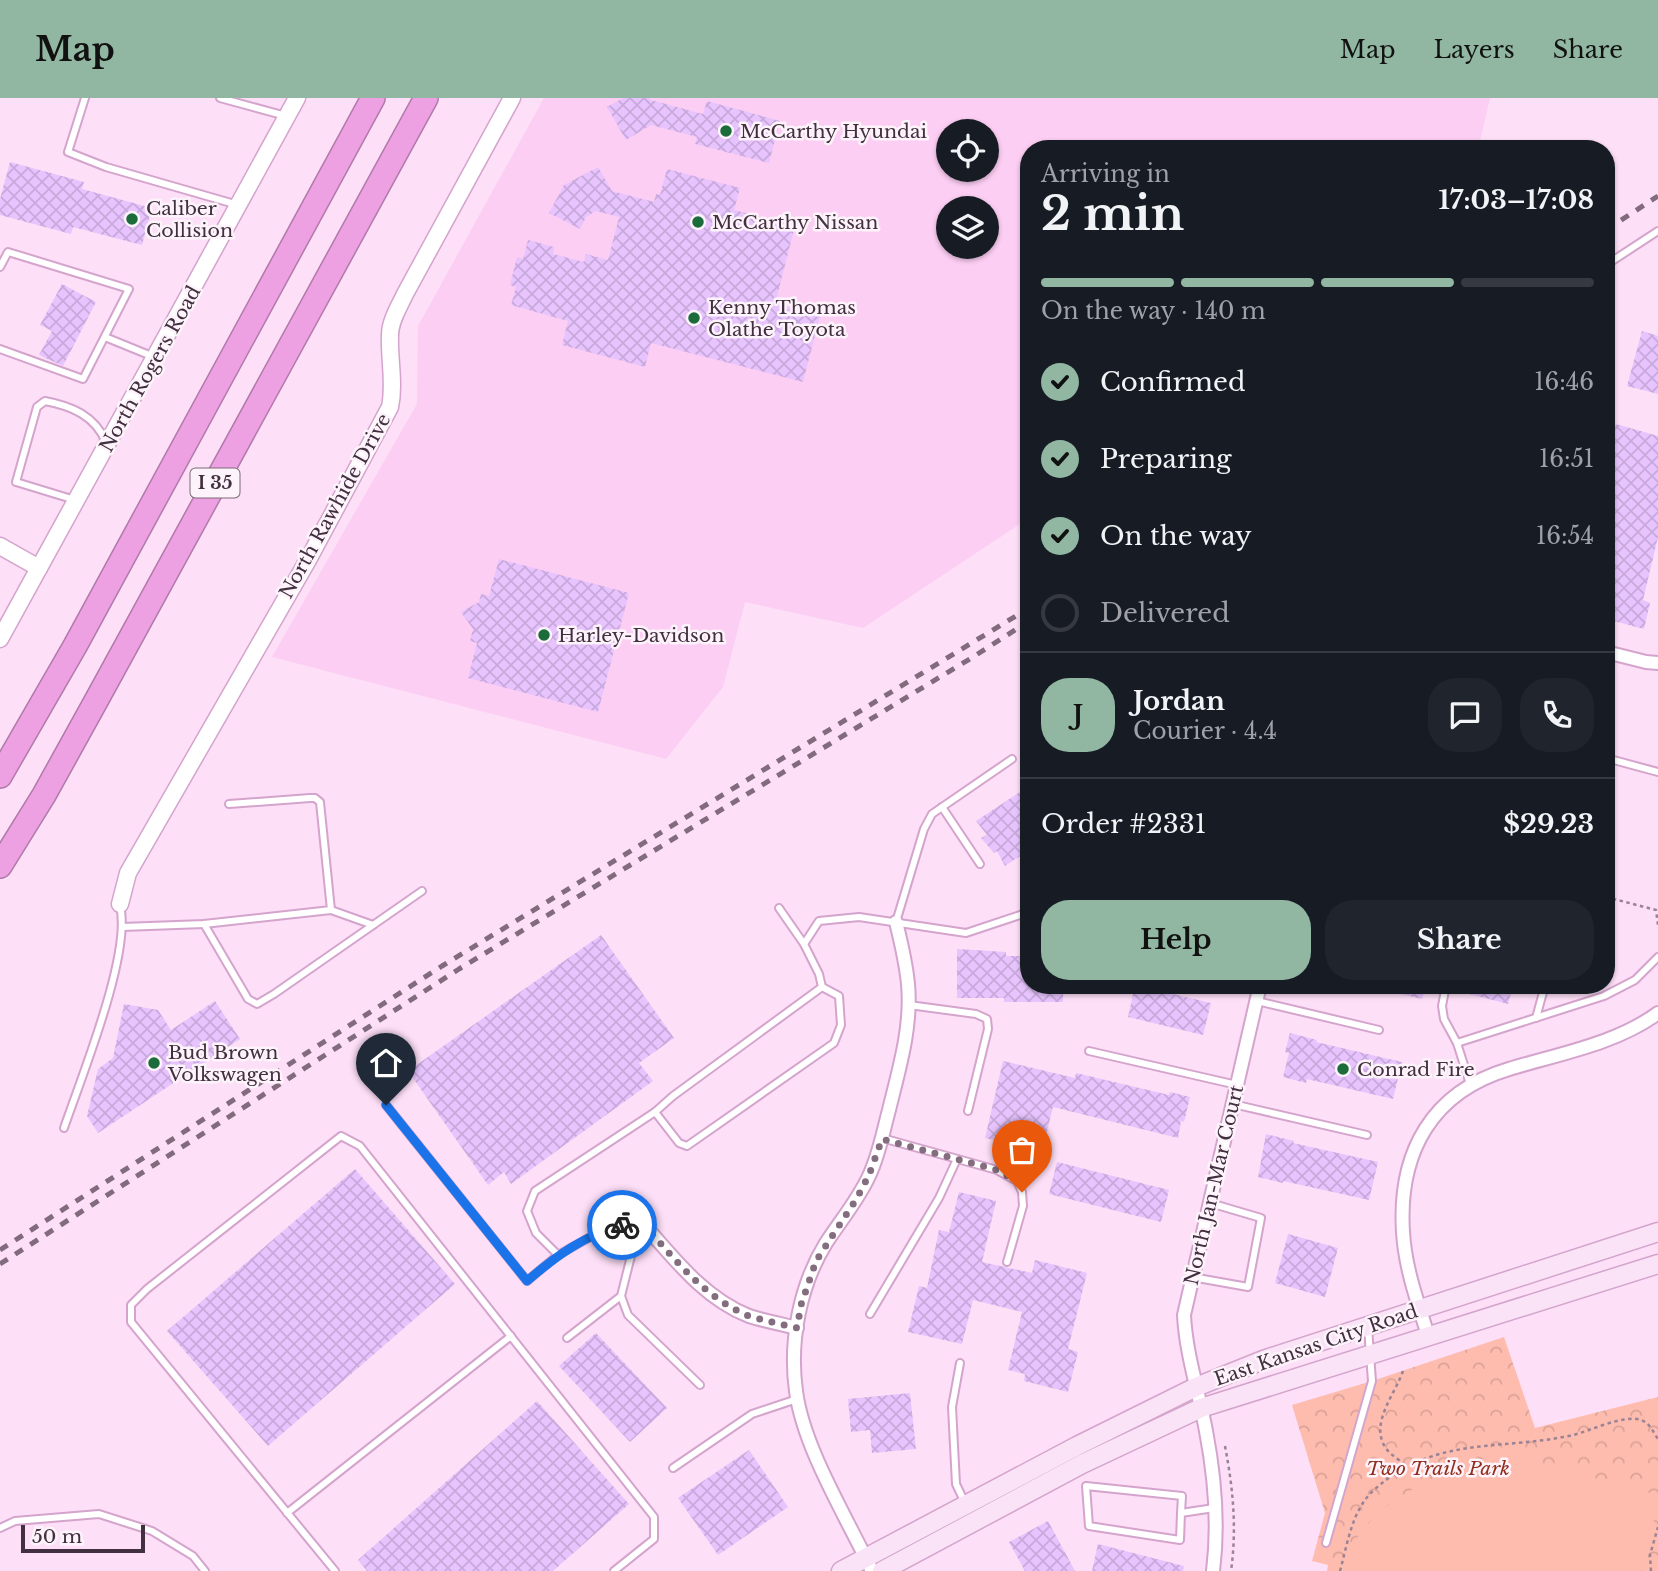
<!DOCTYPE html>
<meta charset="utf-8">
<style>
:root{--surface:#171b24;--page:#20242c;--text:#f1f3f6;--muted:#9ea1a6;--line:#363941;--accent:#91b6a2}
body{margin:0;font-family:"Libre Baskerville",serif;background:var(--page);color:var(--text);height:100vh;display:flex;flex-direction:column;font-size:26px;white-space:nowrap}
*{box-sizing:border-box;margin:0}
p{font-size:23px;color:var(--muted)}
.icon{flex:none;width:38px;height:38px;fill:none;stroke:currentColor;stroke-width:2;stroke-linecap:round;stroke-linejoin:round}
.map{position:relative;flex:1;overflow:hidden}
.drawer{position:absolute;left:1020px;top:42px;width:595px;height:854px;display:flex;flex-direction:column;background:var(--surface);border-radius:28px;box-shadow:0 2px 5px #0004}
.drawer>*{flex:none}
.controls{position:absolute;left:936px;top:21px;display:grid;gap:14px}
.controls a{display:grid;place-items:center;width:63px;height:63px;border-radius:50%;background:var(--surface);box-shadow:0 2px 5px #0004;font-size:35px}
.scale{position:absolute;left:21px;bottom:18px;width:124px;box-sizing:border-box;padding-left:7px;border:4px solid #422f3f;border-top:0;font-size:19px;line-height:24px;white-space:nowrap;color:#422f3f;-webkit-text-stroke:5px #fdf3fb;paint-order:stroke}
.pin{position:absolute;display:grid;place-items:center;width:60px;height:60px;color:#fff;margin:-72px -30px;border-radius:50% 50% 50% 0;rotate:-45deg;box-shadow:0 0 7px #0007}
.pin .icon{rotate:45deg}
.courier{position:absolute;display:grid;place-items:center;width:70px;height:70px;margin:-35px;border:5px solid #1a73e8;border-radius:50%;background:#fff;color:#222;box-shadow:0 2px 9px #0007}
.overview em{font-style:normal;font-weight:700}
.overview div{display:flex;flex-direction:column-reverse}
.overview{display:flex;align-items:center;justify-content:space-between;height:119px;padding:0 21px}
h1{font-size:46px;font-weight:700;line-height:52px}
.bar{display:grid;grid-template-columns:repeat(4,1fr);gap:10px 7px;align-content:center;height:84px;padding:0 21px}
.bar i{height:9px;border-radius:5px;background:var(--line)}
.bar .selected{background:var(--accent)}
.bar p{grid-column:span 4}
.line{display:flex;align-items:center;gap:18px;padding:0 21px;border-top:2px solid var(--line)}
.line div{flex:1}
.round{display:grid;place-items:center;flex:none;width:74px;height:74px;border-radius:28px;background:var(--page)}
ol{padding:0 21px;list-style:none}
li{display:flex;align-items:center;gap:21px;height:77px}
li p{margin-inline-start:auto}
li .icon{padding:7px;border-radius:50%;background:var(--accent);color:#111;stroke-width:4}
li:last-child{color:var(--muted)}
li i{width:38px;height:38px;border:4px solid var(--line);border-radius:50%}
.cta{display:flex;gap:14px;margin-top:auto;padding:14px 21px}
.cta a{flex:1;height:80px;border-radius:28px;background:var(--accent);color:#111;font-size:28px;font-weight:700;line-height:80px;text-align:center}
.cta a+a{background:var(--page);color:var(--text)}
header{display:flex;align-items:center;gap:42px;box-sizing:border-box;height:98px;padding:0 35px;background:var(--accent);color:#111}
header strong{font-size:33px}
nav{display:flex;gap:38px;margin-inline-start:auto;font-size:24px}
.map>svg:first-child{display:block}
.built{fill:#fccef3;fill-rule:evenodd}
.park{fill:url(#park-crowns)}
.pitch{fill:#febcae}
.building{fill:url(#building-cross-hatch)}
.lines{fill:none;stroke-linecap:round;stroke-linejoin:round}
.service-casing{stroke:#d4a4cc;stroke-width:10}
.minor-casing{stroke:#d4a4cc;stroke-width:16}
.tertiary-casing{stroke:#d4a4cc;stroke-width:19}
.secondary-casing{stroke:#d4a4cc;stroke-width:21}
.motorway-casing{stroke:#b179a9;stroke-width:26}
.path{stroke:#9b8396;stroke-width:2.5;stroke-dasharray:3.5 3.5;stroke-linecap:butt}
.service{stroke:#fff;stroke-width:6}
.minor{stroke:#fff;stroke-width:12}
.tertiary{stroke:#fff;stroke-width:16}
.secondary{stroke:#fae3f6;stroke-width:18}
.motorway{stroke:#eda1e2;stroke-width:23}
.rail{stroke:#816b7d;stroke-width:5;stroke-dasharray:9 9;stroke-linecap:butt}
.done{stroke:#836d7f;stroke-width:7;stroke-dasharray:0 12.6}
.route{stroke:#1a73e8;stroke-width:9}
.poi-dot{fill:#1b6b3b;stroke:#fdf3fb;stroke-width:2.5}
.labels{text-anchor:middle;dominant-baseline:central;stroke-width:5;stroke-linejoin:round;paint-order:stroke}
.shield{fill:#fdf3fb;stroke:#7a6a77;stroke-width:2}
.shield-label{font-size:18px;font-weight:bold;fill:#422f3f}
.poi-label{font-size:19px;fill:#422f3f;stroke:#fdf3fb;text-anchor:start}
.street-label{font-size:19px;fill:#422f3f;stroke:#fdf3fb}
.park-label{font-size:19px;font-style:italic;fill:#912d1b;stroke:#fdf3fb}
</style>
<header>
<strong>Map</strong>
<nav><a>Map</a><a>Layers</a><a>Share</a></nav>
</header>
<div class="map">
<svg width="1658" height="1473" viewBox="0 0 1658 1473">
<defs>
<pattern id="park-crowns" width="20" height="18" patternUnits="userSpaceOnUse" patternTransform="scale(1.75)"><rect width="20" height="18" fill="#febcae"/><path d="M2 6a3 3 0 1 1 6 0M12 15a3 3 0 1 1 6 0" fill="none" stroke="#dba297"/></pattern>
<pattern id="building-cross-hatch" width="8" height="8" patternUnits="userSpaceOnUse" patternTransform="scale(1.75)"><rect width="8" height="8" fill="#e8c4fe"/><path d="M0 0l8 8M0 8l8-8" fill="none" stroke="#c8a9db"/></pattern>
</defs>
<rect width="100%" height="100%" fill="#fddff7"/>
<path class="built" d="M544,0H1490L1478,51H1029V420L863,530L745,504L723,589L666,661L272,559L417,306L418,228ZM948,33H987V72H948ZM948,110H987V149H948Z"/>
<path class="park" d="M1504,1239L1535,1330L1658,1299V1473H1327L1328,1467L1312,1463L1325,1415L1292,1307L1372,1283Z"/>
<path class="pitch" d="M1502,1355L1658,1397V1407L1641,1473H1348C1351,1462 1352,1446 1359,1437C1389,1395 1454,1368 1502,1355Z"/>
<g class="building">
<path d="M623,0H649L651,2L703,16L707,3L780,23L769,65L695,46L697,39L651,27L626,42L607,9Z"/>
<path d="M10,64L84,84L82,91L152,110L142,147L73,129L71,136L0,117V101Z"/>
<path d="M598,69L612,93L654,104L656,96L660,97L667,71L740,90L734,112L795,128L775,206L820,218L803,284L651,245L645,269L562,247L568,223L511,207L516,189L510,187L517,159L523,161L528,142L554,149L553,156L584,164L586,156L608,162L619,119L596,113L586,119L580,131L549,115L564,87Z"/>
<path d="M62,186L96,204L63,268L39,257L52,233L40,227Z"/>
<path d="M1642,233L1658,238V296L1627,288Z"/>
<path d="M1616,326L1658,338V439L1643,502L1650,505L1644,531L1606,521V361Z"/>
<path d="M499,461L629,495L598,614L468,580L477,545L470,543L473,531L461,514L479,504L481,496L489,498Z"/>
<path d="M1029,688V752L1005,768L997,753L994,755L981,740L987,737L976,723Z"/>
<path d="M601,837L674,940L639,965L653,983L511,1086L504,1074L488,1087L408,973Z"/>
<path d="M957,851L1006,854V858H1029V887H1063V904H1004V900H957Z"/>
<path d="M1135,887L1211,905L1203,937L1128,919Z"/>
<path d="M1385,887H1426L1422,901L1384,892Z"/>
<path d="M1455,887H1513L1508,906L1454,892Z"/>
<path d="M215,903L240,941L98,1035L87,1018L98,971L113,960L124,906L158,912L171,932Z"/>
<path d="M1290,935L1317,942L1316,944L1402,964L1393,1001L1307,981L1306,985L1283,979L1289,955L1285,954Z"/>
<path d="M1003,963L1075,980L1076,975L1169,997L1170,994L1190,999L1184,1024L1181,1023L1178,1040L1053,1009L1042,1054L985,1040Z"/>
<path d="M1266,1036L1294,1043L1293,1045L1378,1064L1369,1102L1283,1083V1085L1258,1079Z"/>
<path d="M1057,1064L1169,1092L1161,1124L1049,1096Z"/>
<path d="M355,1071L455,1186L268,1348L167,1233Z"/>
<path d="M959,1094L996,1103L982,1164L1032,1175L1035,1162L1087,1175L1068,1251L1078,1254L1068,1294L1024,1283L1025,1276L1008,1272L1022,1214L973,1202L962,1246L908,1234L919,1188L927,1190L939,1132L949,1134Z"/>
<path d="M1288,1136L1338,1150L1325,1199L1275,1185Z"/>
<path d="M596,1235L667,1310L630,1344L559,1268Z"/>
<path d="M910,1295L916,1351L872,1355L870,1332L851,1334L848,1301Z"/>
<path d="M537,1303L629,1406L553,1473H367L358,1462Z"/>
<path d="M749,1352L788,1409L718,1457L678,1400Z"/>
<path d="M1048,1423L1075,1473H1025L1009,1444Z"/>
<path d="M1098,1446L1184,1468L1183,1473H1092Z"/>
</g>
<g class="lines">
<g class="service-casing">
<g id="service">
<path d="M85,0L68,54L106,69L238,107"/>
<path d="M220,0L286,18"/>
<path d="M1606,167L1658,133"/>
<path d="M0,169L8,154L129,191L83,281L0,251"/>
<path d="M105,239L154,259"/>
<path d="M75,402L16,384L37,309L45,303C72,308 95,318 106,344"/>
<path d="M1606,660L1658,674"/>
<path d="M942,709L980,766"/>
<path d="M779,810L804,846"/>
<path d="M331,812L373,827"/>
<path d="M896,824L924,731L932,716L1012,661"/>
<path d="M204,826L248,901L257,906L274,896L422,793"/>
<path d="M122,829L204,826L331,812L320,704L315,700H310L229,706"/>
<path d="M1446,887L1442,908L1444,921L1457,945L1470,986"/>
<path d="M1257,903L1379,932"/>
<path d="M909,907L976,916L987,921L988,931L968,1013"/>
<path d="M1536,920L1545,887"/>
<path d="M1457,945L1604,898L1635,882L1658,859"/>
<path d="M1089,953L1237,987"/>
<path d="M1233,1006L1367,1037"/>
<path d="M386,1007L527,1183L558,1157"/>
<path d="M655,1014L679,1045L687,1048L834,945L841,927L839,898L822,889"/>
<path d="M64,1030C81,980 132,855 120,808"/>
<path d="M882,1040L997,1072L1017,1083L1022,1094L1023,1108L1007,1164"/>
<path d="M1192,1179L1248,1189L1261,1120L1210,1105"/>
<path d="M870,1216L939,1100L957,1061"/>
<path d="M567,1240L621,1198"/>
<path d="M960,1265L952,1309L956,1386L965,1405"/>
<path d="M700,1287L628,1217L621,1198L640,1122L601,1133L558,1157L536,1135L527,1113L535,1093L655,1014L673,998L822,889L819,876L804,846L819,823L859,819L966,835L1029,814"/>
<path d="M673,1370L752,1316L797,1301"/>
<path d="M287,1415L511,1238"/>
<path d="M1181,1415L1182,1398L1086,1388L1089,1428L1180,1442L1181,1415L1214,1410"/>
<path d="M0,1430L15,1423L99,1416L152,1433L193,1458L205,1473"/>
<path d="M1326,1445L1372,1283L1368,1230"/>
<path d="M335,1473L131,1224V1207L147,1191L341,1038L360,1048L654,1419V1441L614,1473"/>
</g>
</g>
<g class="minor-casing">
<g id="minor">
<path d="M1606,554L1646,564L1658,565"/>
<path d="M640,1122C672,1158 703,1200 749,1218C765,1223 781,1226 797,1230"/>
<path d="M1428,1237C1417,1203 1405,1169 1403,1134C1398,1054 1432,994 1509,971C1558,956 1616,946 1658,915"/>
<path d="M872,1473C847,1420 803,1349 796,1293C789,1243 800,1187 826,1145C841,1122 858,1102 869,1078C879,1057 883,1034 889,1012C899,971 912,929 908,886C906,865 901,844 896,824"/>
<path d="M1213,1473C1219,1426 1215,1380 1206,1333C1199,1294 1186,1257 1184,1217L1260,887"/>
</g>
</g>
<g class="tertiary-casing">
<g id="tertiary">
<path d="M0,448L39,470"/>
<path d="M0,541L297,0"/>
<path d="M120,806L128,775L308,462L390,309C395,285 389,262 390,237C390,223 399,209 405,196L512,0"/>
</g>
</g>
<g class="secondary-casing">
<g id="secondary">
<path d="M841,1473L1077,1348L1196,1289L1263,1262L1658,1134"/>
<path d="M882,1473L1082,1366L1201,1310L1658,1166"/>
</g>
</g>
<g class="motorway-casing">
<g id="motorway">
<path d="M0,678L75,548L373,0"/>
<path d="M0,768L44,697L96,603L426,0"/>
</g>
</g>
<g class="path">
<path d="M1606,799L1656,812L1658,827"/>
<path d="M1403,1273C1395,1297 1366,1329 1389,1354C1394,1359 1401,1363 1406,1368"/>
<path d="M1225,1348C1233,1390 1237,1430 1231,1473"/>
<path d="M1340,1473C1348,1444 1352,1411 1375,1391C1436,1337 1502,1353 1573,1337C1590,1333 1624,1316 1641,1322C1650,1325 1653,1334 1658,1341"/>
<path d="M1651,1473L1650,1457L1658,1429"/>
</g>
<use href="#service" class="service"/>
<use href="#minor" class="minor"/>
<use href="#tertiary" class="tertiary"/>
<use href="#secondary" class="secondary"/>
<use href="#motorway" class="motorway"/>
<g class="rail">
<path d="M1606,132L1658,98"/>
<path d="M0,1152L442,868L1029,510"/>
<path d="M0,1166L459,871L973,559L1029,523"/>
</g>
</g>
<g class="lines">
<path class="done" d="M622,1127L640,1122C672,1158 704,1200 749,1218C765,1223 781,1226 797,1230L801,1207L816,1163L857,1100L869,1077L882,1041L997,1072L1017,1083L1022,1094"/>
<path class="route" d="M386,1007L527,1183C556,1158 585,1137 622,1127"/>
</g>
<g class="poi-dot">
<circle cx="726" cy="33" r="7"/>
<circle cx="132" cy="121" r="7"/>
<circle cx="698" cy="124" r="7"/>
<circle cx="694" cy="220" r="7"/>
<circle cx="544" cy="537" r="7"/>
<circle cx="154" cy="965" r="7"/>
<circle cx="1343" cy="971" r="7"/>
</g>
<g class="labels">
<rect class="shield" x="190.5" y="370.5" width="49" height="29" rx="5"/>
<g class="shield-label">
<text x="215" y="385">I 35</text>
</g>
<g class="poi-label">
<text x="740" y="33">McCarthy Hyundai</text>
<text x="146" y="110">Caliber<tspan x="146" dy="22">Collision</tspan></text>
<text x="712" y="124">McCarthy Nissan</text>
<text x="708" y="209">Kenny Thomas<tspan x="708" dy="22">Olathe Toyota</tspan></text>
<text x="558" y="537">Harley-Davidson</text>
<text x="168" y="954">Bud Brown<tspan x="168" dy="22">Volkswagen</tspan></text>
<text x="1357" y="971">Conrad Fire</text>
</g>
<g class="street-label">
<text transform="translate(150 271) rotate(-61)">North Rogers Road</text>
<text transform="translate(335 408) rotate(-61)">North Rawhide Drive</text>
<text transform="translate(1214 1087) rotate(-77)">North Jan-Mar Court</text>
<text transform="translate(1316 1247) rotate(-19)">East Kansas City Road</text>
</g>
<g class="park-label">
<text x="1438" y="1370">Two Trails Park</text>
</g>
</g>
</svg>
<div class="controls">
<a><svg class="icon" aria-label="locate" viewBox="0 0 24 24"><circle cx="12" cy="12" r="6"/><path d="M12 2v4M12 18v4M2 12h4M18 12h4"/></svg></a>
<a><svg class="icon" aria-label="layers" viewBox="0 0 24 24"><path d="M12 4l9 5-9 5-9-5zM3 14l9 5 9-5"/></svg></a>
</div>
<div class="scale">50 m</div>
<div class="pin" style="left:1022px;top:1094px;background:#ea580c"><svg class="icon" aria-label="bag" viewBox="0 0 24 24"><path d="M5 8h14l-1 12H6zM9 8a3 3 0 0 1 6 0"/></svg></div>
<div class="pin" style="left:386px;top:1007px;background:#1f2937"><svg class="icon" aria-label="home" viewBox="0 0 24 24"><path d="M3 11l9-7 9 7M6 9v11h12V9"/></svg></div>
<div class="courier" style="left:622px;top:1127px"><svg class="icon" aria-label="bike" viewBox="0 0 24 24"><circle cx="6" cy="16" r="4"/><circle cx="18" cy="16" r="4"/><path d="M6 16l4-8h5l3 8M10 8l3 8H6M13 5h3"/></svg></div>
<section class="drawer">
<div class="overview"><div><h1>2 min</h1><p>Arriving in</p></div><em>17:03–17:08</em></div>
<div class="bar"><i class="selected"></i><i class="selected"></i><i class="selected"></i><i></i><p>On the way · 140 m</p></div>
<ol>
<li><svg class="icon" aria-label="check" viewBox="0 0 24 24"><path d="M5 12l5 5 9-10"/></svg>Confirmed<p>16:46</p></li>
<li><svg class="icon" aria-label="check" viewBox="0 0 24 24"><path d="M5 12l5 5 9-10"/></svg>Preparing<p>16:51</p></li>
<li><svg class="icon" aria-label="check" viewBox="0 0 24 24"><path d="M5 12l5 5 9-10"/></svg>On the way<p>16:54</p></li>
<li><i></i>Delivered</li>
</ol>
<div class="line" style="height:126px"><b class="round" style="background:var(--accent);color:#111">J</b><div><b>Jordan</b><p>Courier · 4.4</p></div><a class="round"><svg class="icon" aria-label="chat" viewBox="0 0 24 24"><path d="M4 5h16v11H9l-5 4z"/></svg></a><a class="round"><svg class="icon" aria-label="phone" viewBox="0 0 24 24"><path d="M5 4h4l2 5-3 2q2 4 5 5l2-3 5 2v4C11 20 4 13 5 4z"/></svg></a></div>
<div class="line" style="height:91px"><div>Order #2331</div><b>$29.23</b></div>
<div class="cta"><a>Help</a><a>Share</a></div>
</section>
</div>
